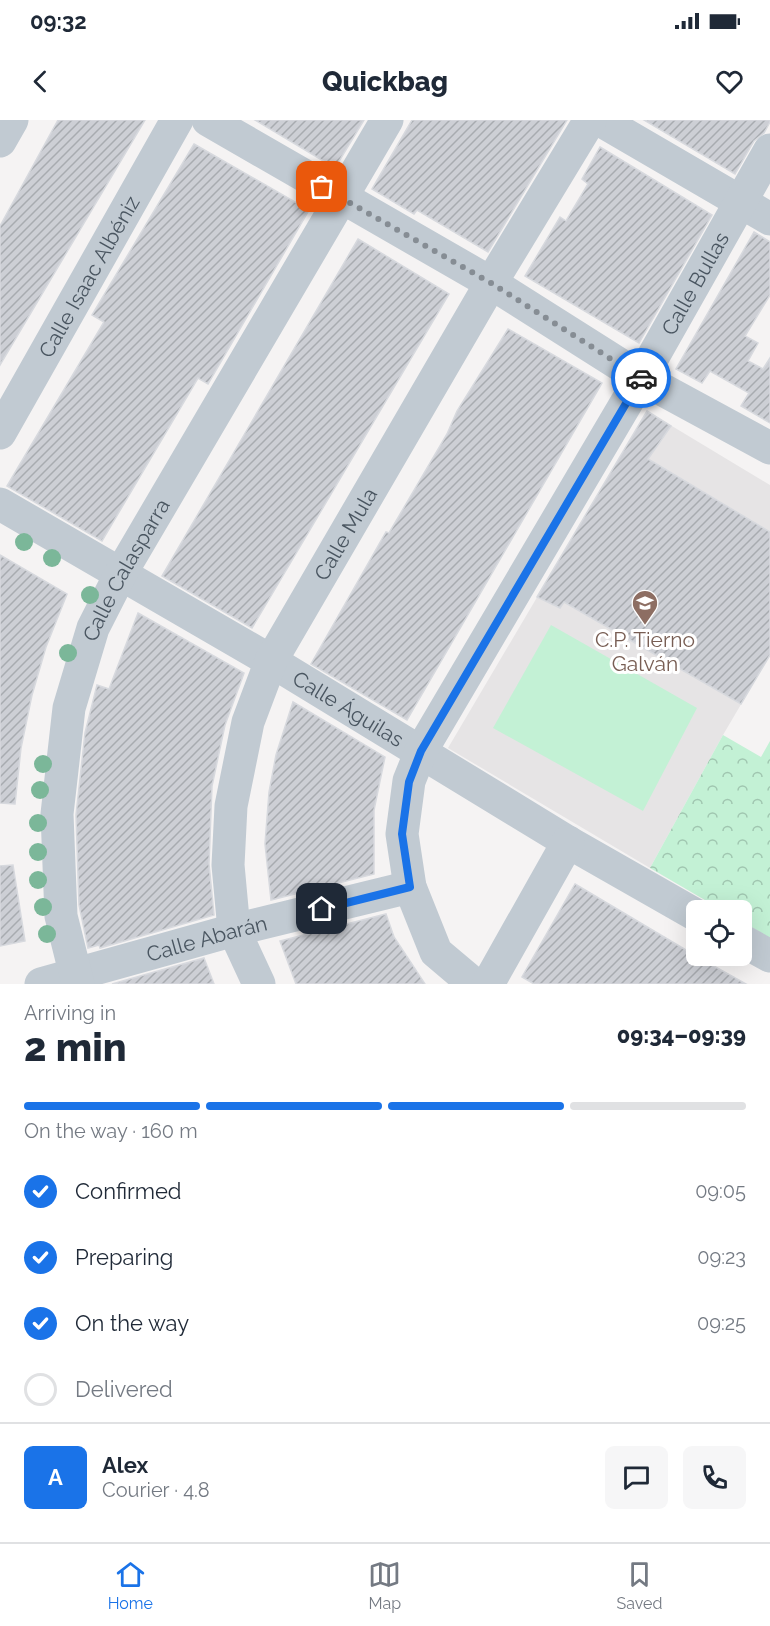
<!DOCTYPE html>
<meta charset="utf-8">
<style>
:root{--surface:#fff;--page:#f6f6f7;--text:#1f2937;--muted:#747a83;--line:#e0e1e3;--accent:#1a73e8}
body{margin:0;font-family:Raleway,sans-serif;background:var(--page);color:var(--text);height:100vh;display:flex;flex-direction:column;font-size:22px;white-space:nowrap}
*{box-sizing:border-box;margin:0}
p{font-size:20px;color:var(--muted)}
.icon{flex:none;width:33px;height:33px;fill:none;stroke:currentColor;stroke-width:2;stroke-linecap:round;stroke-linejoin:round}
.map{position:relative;height:864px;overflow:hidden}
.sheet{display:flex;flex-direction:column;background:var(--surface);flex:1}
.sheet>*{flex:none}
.controls{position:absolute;left:686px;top:780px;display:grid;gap:12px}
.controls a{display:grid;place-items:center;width:66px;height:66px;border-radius:9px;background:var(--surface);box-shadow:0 6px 24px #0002;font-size:30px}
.pin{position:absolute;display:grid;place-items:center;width:51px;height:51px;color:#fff;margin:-26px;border-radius:12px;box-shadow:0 3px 9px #0006}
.courier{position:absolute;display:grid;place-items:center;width:60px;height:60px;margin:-30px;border:4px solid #1a73e8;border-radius:50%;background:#fff;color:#222;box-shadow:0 2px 8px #0007}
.overview em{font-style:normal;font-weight:800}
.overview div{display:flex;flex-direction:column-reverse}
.overview{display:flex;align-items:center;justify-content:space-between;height:102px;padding:0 24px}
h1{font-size:39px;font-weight:800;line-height:45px}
.bar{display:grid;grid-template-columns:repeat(4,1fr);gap:9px 6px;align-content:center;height:72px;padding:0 24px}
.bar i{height:8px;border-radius:4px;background:var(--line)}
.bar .current{background:var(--accent)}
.bar p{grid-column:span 4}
.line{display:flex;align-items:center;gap:15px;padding:0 24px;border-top:2px solid var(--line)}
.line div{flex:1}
.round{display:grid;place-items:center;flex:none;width:63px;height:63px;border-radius:9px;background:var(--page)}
ol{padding:0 24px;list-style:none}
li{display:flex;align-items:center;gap:18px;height:66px}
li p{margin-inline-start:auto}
li .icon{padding:6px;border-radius:50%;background:var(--accent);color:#fff;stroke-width:4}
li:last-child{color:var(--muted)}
li i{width:33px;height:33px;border:3px solid var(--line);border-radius:50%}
.status{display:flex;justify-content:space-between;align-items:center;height:42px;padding:0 30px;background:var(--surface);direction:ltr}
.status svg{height:16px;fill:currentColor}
header{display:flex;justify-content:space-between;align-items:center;height:78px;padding:0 24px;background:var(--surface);font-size:27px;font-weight:800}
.tabs{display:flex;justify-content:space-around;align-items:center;height:84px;border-top:2px solid var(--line);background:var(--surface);font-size:16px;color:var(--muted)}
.tabs a{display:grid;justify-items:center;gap:3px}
.tabs .current{color:var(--accent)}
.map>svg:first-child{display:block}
.education{fill:#e6e4e5}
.green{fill:#c3f1d5}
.park{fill:url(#park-crowns)}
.building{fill:url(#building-hatch);stroke:#d7d9de;stroke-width:1.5}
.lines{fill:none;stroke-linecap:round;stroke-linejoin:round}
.street{stroke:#c1cad2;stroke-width:33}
.tree{fill:#7bb799}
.done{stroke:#868d94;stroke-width:6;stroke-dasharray:0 10.8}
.route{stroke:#1a73e8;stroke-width:8}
.labels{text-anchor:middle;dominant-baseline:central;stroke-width:6;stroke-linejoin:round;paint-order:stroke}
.street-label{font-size:21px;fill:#4a5661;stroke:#fff}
.education-label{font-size:21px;fill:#785e54;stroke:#fff}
</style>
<div class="status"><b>09:32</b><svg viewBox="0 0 49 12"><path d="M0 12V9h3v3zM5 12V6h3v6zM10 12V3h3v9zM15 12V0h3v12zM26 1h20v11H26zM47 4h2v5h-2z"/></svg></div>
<header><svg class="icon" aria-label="back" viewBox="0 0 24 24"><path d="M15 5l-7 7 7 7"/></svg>Quickbag<svg class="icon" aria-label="heart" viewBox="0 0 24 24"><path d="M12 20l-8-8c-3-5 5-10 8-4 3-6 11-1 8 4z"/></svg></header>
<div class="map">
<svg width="770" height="864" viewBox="0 0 770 864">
<defs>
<pattern id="park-crowns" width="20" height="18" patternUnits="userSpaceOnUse" patternTransform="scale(1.5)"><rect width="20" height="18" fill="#c3f1d5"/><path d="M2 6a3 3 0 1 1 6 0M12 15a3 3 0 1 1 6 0" fill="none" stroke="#a0c6b0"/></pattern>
<pattern id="building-hatch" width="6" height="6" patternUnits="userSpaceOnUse" patternTransform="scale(1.5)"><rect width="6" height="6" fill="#cdcfd5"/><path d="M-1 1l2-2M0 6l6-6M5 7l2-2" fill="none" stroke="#a8abb0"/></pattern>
</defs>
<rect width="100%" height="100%" fill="#f5f3f3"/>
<path class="education" d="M647,291L770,365V535L723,615L650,748L448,628Z"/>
<path class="green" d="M551,505L697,588L643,691L493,608Z"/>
<path class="park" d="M723,615L761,637L770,621V818L741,801V790H722L650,748Z"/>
<g class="building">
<path d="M58,0H145L0,245V106Z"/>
<path d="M255,0H364L335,48Z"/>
<path d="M412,0H567L488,132L417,90L414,94L372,69Z"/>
<path d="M644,0H770V2L764,13L754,21L735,54Z"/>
<path d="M194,24L309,90L208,264L198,258L102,421L7,366L104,202L92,195Z"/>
<path d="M600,27L712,95L639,223L525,156L560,97L566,101L588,64L582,59Z"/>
<path d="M754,112L770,122V175L745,216L758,223L748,241L763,249L770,238V303L741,286L749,273L710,251L702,263L676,249Z"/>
<path d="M358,119L449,174L252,508L162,456Z"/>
<path d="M508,209L602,263L407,600L311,544L386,412L389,413L447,314L457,291Z"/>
<path d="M647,291L671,306L648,339L770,412V535L741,584L564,482L560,488L537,477Z"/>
<path d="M0,435L67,474L46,527L32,575L21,628L15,684L0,683Z"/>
<path d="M138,493L244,553L225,605L212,666L209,744L214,795L100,828L99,825L88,828L79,785L76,695L85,613L97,565L109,569Z"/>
<path d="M293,582L385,637L374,690V754L271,780L265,724L269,672L276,635Z"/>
<path d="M13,745L25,821L0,826V746Z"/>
<path d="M575,764L696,836L746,864H534L522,857Z"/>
<path d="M386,794L394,817L425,864H296L280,821Z"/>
<path d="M204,838L214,864H112Z"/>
</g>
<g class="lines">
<g class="street">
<path d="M208,0L491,163L641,258L770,328"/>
<path d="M600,0L770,99"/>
<path d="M0,21L12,0"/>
<path id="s1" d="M0,313L177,0"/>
<path id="s2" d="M0,384L271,541L568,722L696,795"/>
<path d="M741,820L770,836"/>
<path id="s3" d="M41,864L234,810L410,767"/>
<path id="s4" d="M78,864L61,796L57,694L69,588L93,508L121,453L387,0"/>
<path id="s5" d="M259,864L234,810L228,745L231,686L248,602L271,541L491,163L590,0"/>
<path id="s6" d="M474,864L436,832L410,767L402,714L409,661L421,631L641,258L770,30"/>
<path d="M488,864L568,722"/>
</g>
</g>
<g class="tree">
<circle cx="24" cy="422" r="9"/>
<circle cx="52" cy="438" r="9"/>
<circle cx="90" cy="475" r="9"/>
<circle cx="68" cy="533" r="9"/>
<circle cx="43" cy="644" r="9"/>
<circle cx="40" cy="670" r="9"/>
<circle cx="38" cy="703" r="9"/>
<circle cx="38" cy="732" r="9"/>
<circle cx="38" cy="760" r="9"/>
<circle cx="43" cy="787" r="9"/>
<circle cx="47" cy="814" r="9"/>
</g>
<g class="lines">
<path class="done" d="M322,67L491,163L641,258"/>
<path class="route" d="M322,789L410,767L402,714L409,662L421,631L641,258"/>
</g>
<defs>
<g id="school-pin" transform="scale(1.35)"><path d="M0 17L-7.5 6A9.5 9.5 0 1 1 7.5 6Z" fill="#8d6e63" stroke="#fff"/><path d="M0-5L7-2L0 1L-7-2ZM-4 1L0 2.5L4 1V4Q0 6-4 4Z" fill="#fff"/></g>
</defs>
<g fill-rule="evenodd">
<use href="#school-pin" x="645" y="483"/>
</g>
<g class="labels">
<g class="street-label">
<text stroke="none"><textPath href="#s1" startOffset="180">Calle Isaac Albéniz</textPath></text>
<text stroke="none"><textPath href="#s6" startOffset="801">Calle Bullas</textPath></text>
<text stroke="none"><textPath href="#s5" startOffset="482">Calle Mula</textPath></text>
<text stroke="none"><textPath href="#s4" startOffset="429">Calle Calasparra</textPath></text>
<text stroke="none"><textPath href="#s2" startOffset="404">Calle Águilas</textPath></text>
<text stroke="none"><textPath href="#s3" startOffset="172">Calle Abarán</textPath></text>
</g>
<g class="education-label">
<text x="645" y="519">C.P. Tierno<tspan x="645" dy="24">Galván</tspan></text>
</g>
</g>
</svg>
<div class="controls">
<a><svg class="icon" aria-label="locate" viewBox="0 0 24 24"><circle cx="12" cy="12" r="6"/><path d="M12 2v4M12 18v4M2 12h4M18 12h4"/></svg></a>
</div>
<div class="pin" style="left:322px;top:67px;background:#ea580c"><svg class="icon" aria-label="bag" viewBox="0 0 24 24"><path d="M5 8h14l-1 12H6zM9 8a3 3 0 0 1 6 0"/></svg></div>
<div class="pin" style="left:322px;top:789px;background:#1f2937"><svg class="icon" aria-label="home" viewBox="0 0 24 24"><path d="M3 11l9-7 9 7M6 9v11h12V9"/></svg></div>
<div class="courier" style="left:641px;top:258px"><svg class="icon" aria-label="car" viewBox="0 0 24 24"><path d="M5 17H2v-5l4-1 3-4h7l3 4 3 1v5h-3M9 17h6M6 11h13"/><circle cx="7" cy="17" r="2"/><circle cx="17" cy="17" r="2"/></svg></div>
</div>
<section class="sheet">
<div class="overview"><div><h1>2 min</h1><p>Arriving in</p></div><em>09:34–09:39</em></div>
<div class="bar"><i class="current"></i><i class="current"></i><i class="current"></i><i></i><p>On the way · 160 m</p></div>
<ol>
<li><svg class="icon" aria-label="check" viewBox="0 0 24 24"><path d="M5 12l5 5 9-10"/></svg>Confirmed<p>09:05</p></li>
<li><svg class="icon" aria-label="check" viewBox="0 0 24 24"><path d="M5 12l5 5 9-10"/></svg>Preparing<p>09:23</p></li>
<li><svg class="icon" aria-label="check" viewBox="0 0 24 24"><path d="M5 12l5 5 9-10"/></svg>On the way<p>09:25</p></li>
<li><i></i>Delivered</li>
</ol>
<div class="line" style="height:108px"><b class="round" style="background:var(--accent);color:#fff">A</b><div><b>Alex</b><p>Courier · 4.8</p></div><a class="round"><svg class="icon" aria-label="chat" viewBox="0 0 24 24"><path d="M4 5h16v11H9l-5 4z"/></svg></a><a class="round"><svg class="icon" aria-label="phone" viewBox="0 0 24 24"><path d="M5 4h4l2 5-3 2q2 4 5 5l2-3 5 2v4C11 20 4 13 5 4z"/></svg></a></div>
</section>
<nav class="tabs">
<a class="current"><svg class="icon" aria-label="home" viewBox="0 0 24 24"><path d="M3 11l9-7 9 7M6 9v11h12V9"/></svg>Home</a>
<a><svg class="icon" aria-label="map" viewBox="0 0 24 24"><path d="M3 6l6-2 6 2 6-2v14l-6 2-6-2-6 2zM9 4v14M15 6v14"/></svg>Map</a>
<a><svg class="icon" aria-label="saved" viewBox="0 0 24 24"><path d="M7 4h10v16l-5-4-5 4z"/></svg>Saved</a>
</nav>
